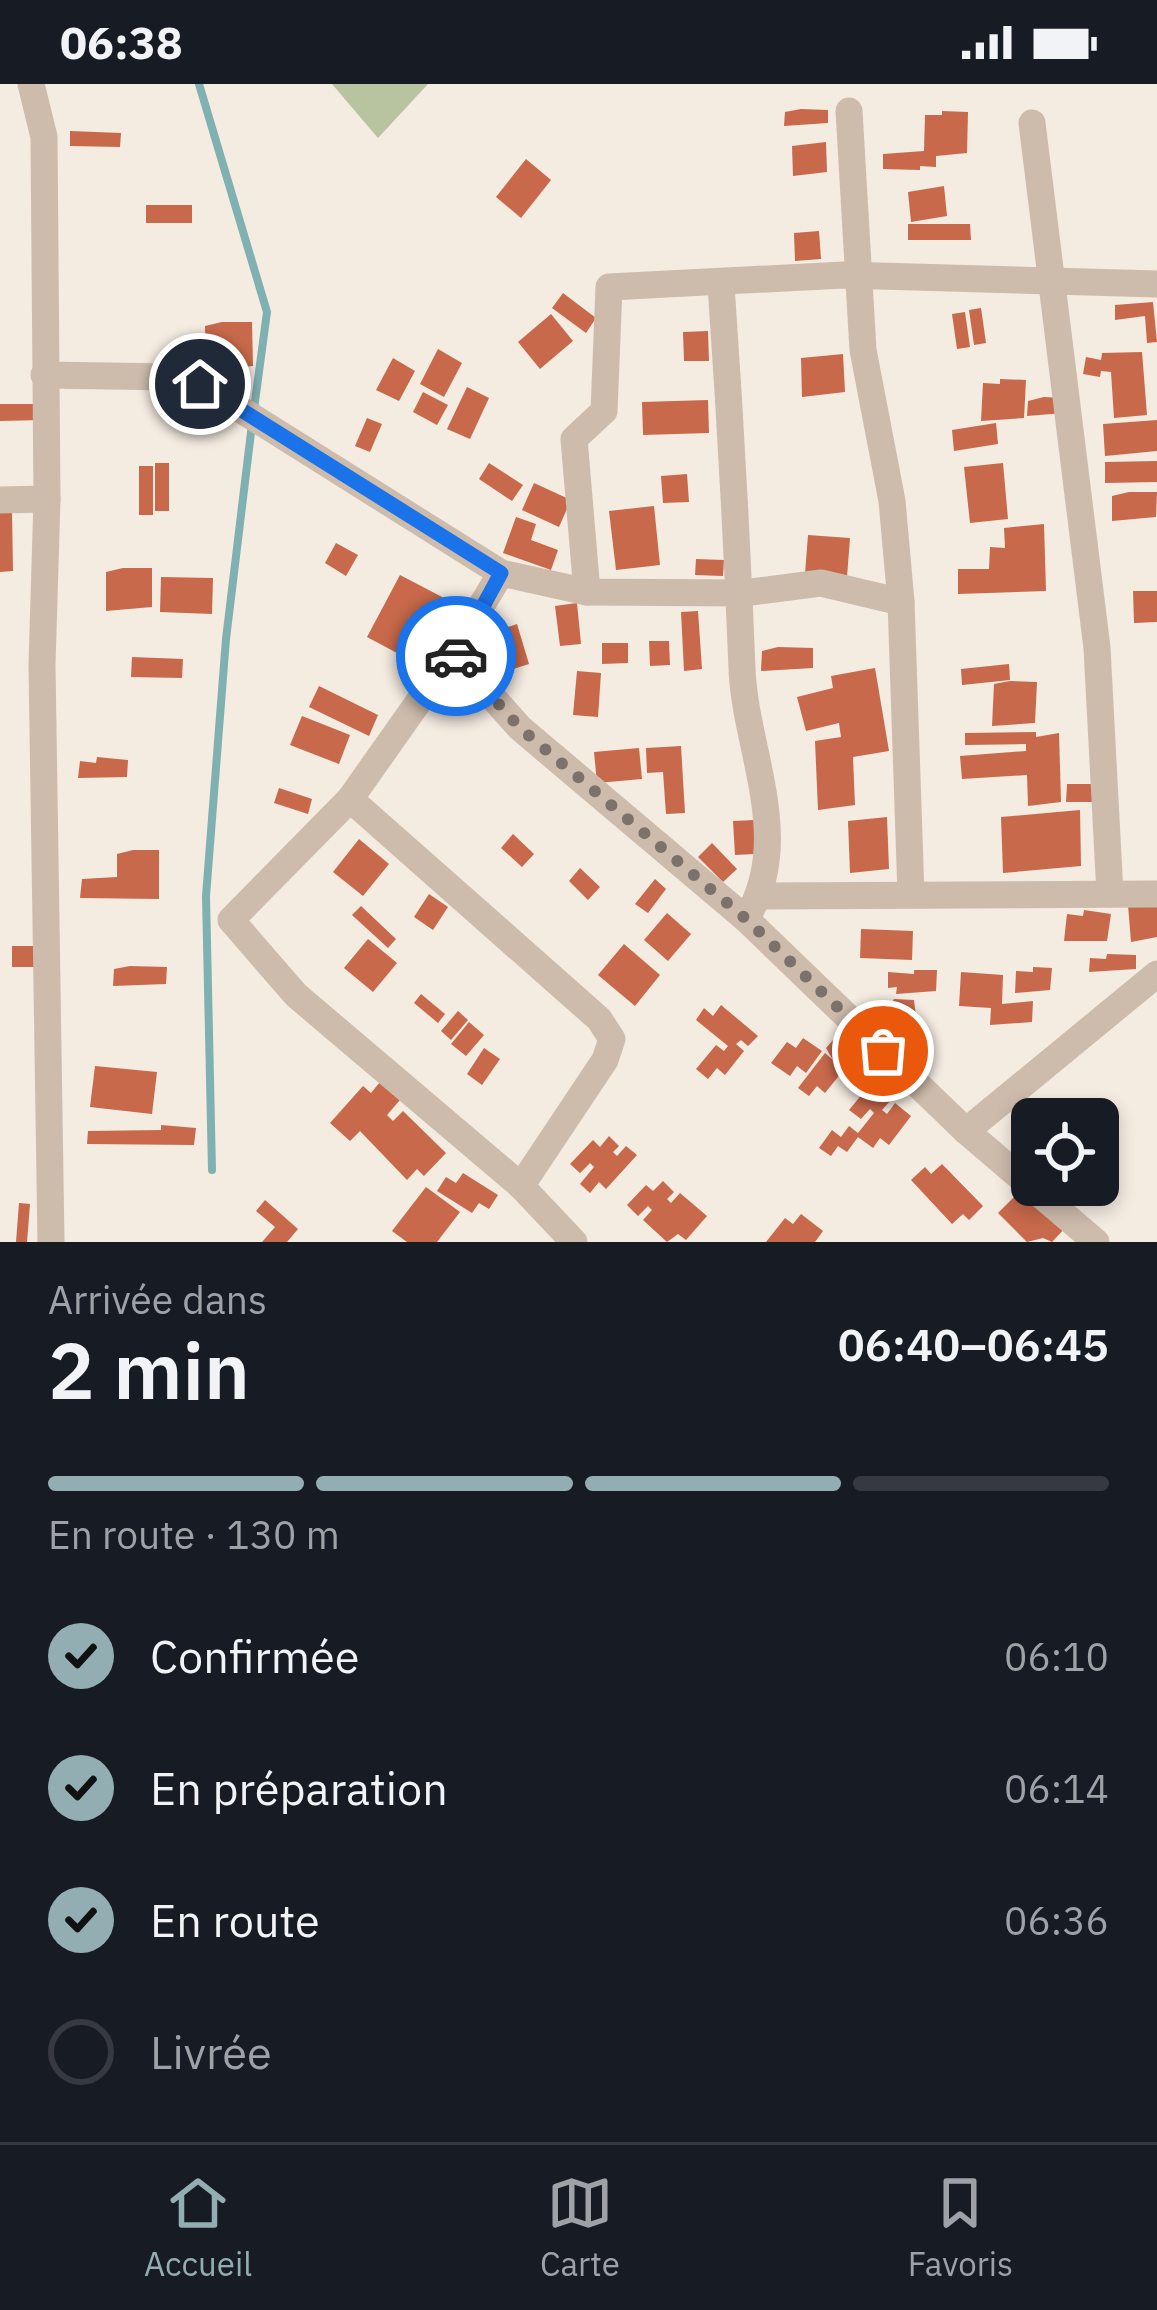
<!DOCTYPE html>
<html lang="fr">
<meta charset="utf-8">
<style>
:root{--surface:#171b24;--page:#20242c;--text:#f1f3f6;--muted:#9ea1a6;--line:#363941;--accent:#92aeb2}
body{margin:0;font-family:"IBM Plex Sans",sans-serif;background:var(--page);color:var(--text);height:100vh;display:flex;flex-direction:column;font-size:45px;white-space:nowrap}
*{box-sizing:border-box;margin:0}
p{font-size:39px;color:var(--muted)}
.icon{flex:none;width:66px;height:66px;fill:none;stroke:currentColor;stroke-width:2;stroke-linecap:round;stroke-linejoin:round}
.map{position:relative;height:1158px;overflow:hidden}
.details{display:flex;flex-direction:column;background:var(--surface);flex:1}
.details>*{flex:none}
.tools{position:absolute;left:1011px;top:1014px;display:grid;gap:24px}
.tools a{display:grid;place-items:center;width:108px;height:108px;border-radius:18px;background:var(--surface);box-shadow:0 6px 18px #0003;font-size:60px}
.pin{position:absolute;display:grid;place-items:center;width:102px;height:102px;color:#fff;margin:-51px;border:6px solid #fff;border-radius:50%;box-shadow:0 3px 12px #0007}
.courier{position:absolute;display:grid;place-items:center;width:120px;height:120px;margin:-60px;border:9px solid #1a73e8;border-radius:50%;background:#fff;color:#222;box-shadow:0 3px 15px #0007}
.headline em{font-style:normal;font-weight:600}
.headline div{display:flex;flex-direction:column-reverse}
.headline{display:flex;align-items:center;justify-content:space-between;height:204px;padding:0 48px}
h1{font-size:78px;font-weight:600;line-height:90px}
.bar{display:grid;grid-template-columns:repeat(4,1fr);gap:18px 12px;align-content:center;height:144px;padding:0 48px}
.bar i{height:15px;border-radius:9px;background:var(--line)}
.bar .active{background:var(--accent)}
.bar p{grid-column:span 4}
ol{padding:0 48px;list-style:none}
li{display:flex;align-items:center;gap:36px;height:132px}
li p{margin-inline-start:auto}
li .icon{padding:12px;border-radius:50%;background:var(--accent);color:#111;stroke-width:4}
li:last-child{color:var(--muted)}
li i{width:66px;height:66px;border:6px solid var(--line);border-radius:50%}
.status{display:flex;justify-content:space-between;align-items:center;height:84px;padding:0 60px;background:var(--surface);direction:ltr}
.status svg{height:33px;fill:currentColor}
.tabs{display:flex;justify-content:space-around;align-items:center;height:168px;border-top:3px solid var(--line);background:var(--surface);font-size:33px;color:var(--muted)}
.tabs a{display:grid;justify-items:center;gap:6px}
.tabs .active{color:var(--accent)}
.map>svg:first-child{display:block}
.green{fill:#b8c4a0}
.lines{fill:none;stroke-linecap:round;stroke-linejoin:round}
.stream{stroke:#7fb0b2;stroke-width:8}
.building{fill:#c8694b}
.minor{stroke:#cdbbac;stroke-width:27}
.done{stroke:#7c716b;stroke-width:12;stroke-dasharray:0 21.6}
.route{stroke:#1a73e8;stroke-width:15}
</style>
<div class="status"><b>06:38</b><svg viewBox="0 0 49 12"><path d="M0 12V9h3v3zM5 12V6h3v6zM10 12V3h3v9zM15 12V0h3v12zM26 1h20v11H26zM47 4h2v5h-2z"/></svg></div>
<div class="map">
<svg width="1157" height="1158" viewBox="0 0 1157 1158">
<rect width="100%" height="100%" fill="#f4ebe1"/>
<path class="green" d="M332,0H428L378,54Z"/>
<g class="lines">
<g class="stream">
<path d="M199,0L267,228L254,325"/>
<path d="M212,1086L206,812L226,555L252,340"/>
</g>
</g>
<g class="building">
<path d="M801,25L828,26V39L784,42L785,28Z"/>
<path d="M942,27L968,28L967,69L936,72V83L920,82V86L883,85V70L924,67L925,31H942Z"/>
<path d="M70,47L121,49L120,63L70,62Z"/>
<path d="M826,58L827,88L793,92L792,62Z"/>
<path d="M526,75L551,96L521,134L496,113Z"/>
<path d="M944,102L947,132L911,138L908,108Z"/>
<rect x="146" y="121" width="46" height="18"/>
<path d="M908,140H970L971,156H908Z"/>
<path d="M819,147L821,175L795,177L794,149Z"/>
<path d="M563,209L596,234L586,249L552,224Z"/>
<path d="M1153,218L1157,258L1147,259L1145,232L1115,236V221Z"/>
<path d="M981,224L986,259L974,261L969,226Z"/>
<path d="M965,228L970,263L957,265L952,230Z"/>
<path d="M551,230L573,257L540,285L518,258Z"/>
<path d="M222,238H252L253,282L206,286L205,242Z"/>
<path d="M708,247L709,277H684L683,248Z"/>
<path d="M438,265L462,279L444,313L420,300Z"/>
<path d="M1142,268L1147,331L1114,334L1111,288L1101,287L1100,293L1083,290L1086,273L1101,276L1102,269Z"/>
<path d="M843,270L845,308L802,313L801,274Z"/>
<path d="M393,274L415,287L399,317L376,306Z"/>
<path d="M1000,295L1026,296L1024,334L981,337L983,299L1000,300Z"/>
<path d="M467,303L489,314L470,355L447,345Z"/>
<path d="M423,308L448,321L437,341L413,328Z"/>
<path d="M1044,313L1064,314V329L1027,332L1028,317Z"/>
<path d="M708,316L709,349L643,351L642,318Z"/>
<path d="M0,320H43V336L0,337Z"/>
<path d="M367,334L382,340L370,368L355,362Z"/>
<path d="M1157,336V367L1105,372L1103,340Z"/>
<path d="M996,339L998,360L954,367L952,346Z"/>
<path d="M1157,377V398L1105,399V378Z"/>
<rect x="155" y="379" width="14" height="48"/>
<path d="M489,379L523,401L512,417L479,395Z"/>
<path d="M1003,379L1008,435L970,439L964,383Z"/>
<rect x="139" y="382" width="14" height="49"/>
<path d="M687,390L689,418L663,419L661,392Z"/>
<path d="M534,399L571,416L559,443L522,426Z"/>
<path d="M1129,408H1157L1156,433L1112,437V412Z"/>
<path d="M654,422L660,481L616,486L609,427Z"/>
<path d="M0,428H12L13,487L0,488Z"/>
<path d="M516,433L536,440L531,456L558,466L551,486L503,469Z"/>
<path d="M1044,440L1046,507L958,510V485H989L990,463L1005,464L1004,444Z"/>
<path d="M808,451L850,454L847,493L805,490Z"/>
<path d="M336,459L358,471L346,492L325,479Z"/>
<path d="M696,475L724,476L723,492L695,491Z"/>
<path d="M123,484H152V523L106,527V488Z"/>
<path d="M400,491L444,514L412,577L367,553Z"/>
<path d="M161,493L213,494L212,530L160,528Z"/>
<path d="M1133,507H1157V538L1134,539Z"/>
<path d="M577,519L581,560L560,562L555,522Z"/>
<path d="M698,527L702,585L684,587L681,528Z"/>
<path d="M517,540L529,580L507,587L504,578L496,581L493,571L487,574L480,552Z"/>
<path d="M649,557H669L670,581L650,582Z"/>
<path d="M602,559H628V579L602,580Z"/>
<path d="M778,563L813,564V584L761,587L762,567Z"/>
<path d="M132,573L183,575L182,594L131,593Z"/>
<path d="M1009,580L1010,596L962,601L961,585Z"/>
<path d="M875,584L889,667L853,673L855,721L818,726L815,657L841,653L839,639L806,647L797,613L833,604L831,592Z"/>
<path d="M577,587L601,589L598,633L573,631Z"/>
<path d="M1010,597L1037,598L1035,639L992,642L994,600Z"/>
<path d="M319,602L378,631L369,652L309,623Z"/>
<path d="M302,632L350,651L339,680L290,661Z"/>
<path d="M1036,648V653L1059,649L1061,718L1028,722L1027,691L962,695L960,672L1026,667V660L965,661V649Z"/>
<path d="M681,662L685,729L666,730L663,688L647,689L646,664Z"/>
<path d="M639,664L642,695L597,699L594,668Z"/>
<path d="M97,673L128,676L127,693L78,694L80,677L96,679Z"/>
<path d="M1067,700H1114V718H1066Z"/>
<path d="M279,704L312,715L308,730L274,719Z"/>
<path d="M1080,726L1081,782L1003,789L1001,733Z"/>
<path d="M887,733L889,785L850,789L848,737Z"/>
<path d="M754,736L755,770L735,771L733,737Z"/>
<path d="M513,750L534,770L522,783L501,764Z"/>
<path d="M359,755L389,780L363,812L333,788Z"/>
<path d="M712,759L737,785L723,798L698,773Z"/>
<path d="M133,766H159V815L80,814L82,795L117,793V770Z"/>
<path d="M580,784L600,803L588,816L569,797Z"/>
<path d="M655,795L666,805L648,829L635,820Z"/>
<path d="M429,810L448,823L433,846L414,833Z"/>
<path d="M1157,816V853L1131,858L1128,821Z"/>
<path d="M361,822L396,855L388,864L352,831Z"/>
<path d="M1084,826L1111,830L1107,857H1064L1067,830L1083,832Z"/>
<path d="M667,829L691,850L668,877L644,856Z"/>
<path d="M861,845L913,847L912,876L860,874Z"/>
<path d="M368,855L397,879L373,908L344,884Z"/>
<path d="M624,860L660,891L635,922L598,891Z"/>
<rect x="12" y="862" width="26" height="21"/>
<path d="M1107,870L1136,871V885L1089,888L1090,874L1106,875Z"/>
<path d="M130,882L167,883L166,900L113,902L114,885Z"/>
<path d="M1033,883L1052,884L1050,906L1015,909L1016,887L1033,888Z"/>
<path d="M914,886H937L936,907L896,910L897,903L888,904V888L914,890Z"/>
<path d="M961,888L1003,891L1002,920L1033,917L1032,938L990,941L991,924L959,922Z"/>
<path d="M421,910L445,930L438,939L414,919Z"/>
<path d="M894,915L914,916L916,932L900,934L890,928L884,938L871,930L877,919L888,925Z"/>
<path d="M721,921L758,952L748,962L741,956L736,960L744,967L725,991L717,984L708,995L696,985L716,961L724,967L728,962L696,936L704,924L713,932Z"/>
<path d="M458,927L468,936L451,956L441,947Z"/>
<path d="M469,938L484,951L466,972L451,960Z"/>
<path d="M842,946L878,961L861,978L855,972L825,1009L817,1002L809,1012L798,1004L825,969L833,976L826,964Z"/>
<path d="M803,954L822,967L806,989L797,982L790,992L771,979L787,958L796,964Z"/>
<path d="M484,964L500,975L482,1001L467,990Z"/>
<path d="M95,982L157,988L152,1030L90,1023Z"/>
<path d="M380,998L400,1016L387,1031L393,1037L403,1027L446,1069L424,1092L417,1085L407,1096L360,1047L350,1057L330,1039L363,1002L371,1009Z"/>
<path d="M880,1005L892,1015L882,1026L887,1030L895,1019L911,1032L889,1061L880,1054L873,1064L858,1053L847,1068L838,1062L831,1072L819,1064L832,1046L841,1053L849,1042L858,1049L874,1029L870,1025L861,1035L849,1026L863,1009L871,1015Z"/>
<path d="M161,1041L196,1044L194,1061L87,1060L88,1047L161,1046Z"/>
<path d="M609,1052L619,1062L613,1068L617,1072L626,1062L637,1071L606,1105L599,1098L590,1109L580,1100L594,1083L590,1079L580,1089L570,1080L593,1056L600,1063Z"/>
<path d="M942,1080L983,1122L969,1136L963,1130L952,1140L911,1096L925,1083L931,1090Z"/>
<path d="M463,1089L498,1111L489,1125L479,1119L472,1129L437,1107L446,1093L456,1099Z"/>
<path d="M663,1097L674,1108L667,1115L671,1119L680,1109L707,1132L686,1156L678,1150L667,1158L643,1136L652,1126L648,1122L638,1132L627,1121L646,1101L653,1107Z"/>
<path d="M426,1103L460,1128L437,1158H407L392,1147Z"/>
<path d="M1032,1108L1067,1142L1052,1158L1043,1154L1027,1158L998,1129L1015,1112L1022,1118Z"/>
<path d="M265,1116L298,1145L287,1158H262L275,1143L256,1127Z"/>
<path d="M19,1119L30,1120L27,1158H16Z"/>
<path d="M801,1130L823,1147L815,1158H766L785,1134L793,1140Z"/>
</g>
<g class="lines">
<g class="minor">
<path d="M31,0L44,53L47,415L42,581L51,1158"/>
<path d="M849,27L863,266L892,417L901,518L911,810"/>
<path d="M1032,39L1097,564L1110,810"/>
<path d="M721,201C730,329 737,457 742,585C745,665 795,756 746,835"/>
<path d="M44,291L173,293L200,300L501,489L587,508L743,509L821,499L901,518"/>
<path d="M0,416L47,415"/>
<path d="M501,489L453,569L350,715L231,836L296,911L521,1102L574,1158"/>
<path d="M587,508L574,355L604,327L609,203L844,191L1157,200"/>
<path d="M453,569L520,644L746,835L966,1047L1096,1158"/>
<path d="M350,715L599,935L612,955L605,976L521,1102"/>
<path d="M760,812L1157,810"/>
<path d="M966,1047L1157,890"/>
</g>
</g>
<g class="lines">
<path class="done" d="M456,572L520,644L746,835L883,967"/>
<path class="route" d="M200,300L501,489L456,572"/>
</g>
</svg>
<div class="tools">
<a><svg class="icon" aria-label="locate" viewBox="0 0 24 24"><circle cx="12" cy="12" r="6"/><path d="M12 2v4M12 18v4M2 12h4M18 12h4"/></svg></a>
</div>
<div class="pin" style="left:883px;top:967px;background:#ea580c"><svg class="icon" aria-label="bag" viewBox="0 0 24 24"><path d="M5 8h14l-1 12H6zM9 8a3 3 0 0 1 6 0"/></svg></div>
<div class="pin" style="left:200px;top:300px;background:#1f2937"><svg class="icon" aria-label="home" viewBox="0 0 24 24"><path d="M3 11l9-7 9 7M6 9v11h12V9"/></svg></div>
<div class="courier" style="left:456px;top:572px"><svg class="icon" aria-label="car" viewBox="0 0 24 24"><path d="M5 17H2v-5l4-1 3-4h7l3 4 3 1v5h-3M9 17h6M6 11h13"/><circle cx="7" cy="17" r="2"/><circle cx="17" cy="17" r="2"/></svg></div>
</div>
<section class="details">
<div class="headline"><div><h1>2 min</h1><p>Arrivée dans</p></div><em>06:40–06:45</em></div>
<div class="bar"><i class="active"></i><i class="active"></i><i class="active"></i><i></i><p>En route · 130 m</p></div>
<ol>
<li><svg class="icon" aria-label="check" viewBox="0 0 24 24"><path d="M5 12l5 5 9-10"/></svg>Confirmée<p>06:10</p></li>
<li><svg class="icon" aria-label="check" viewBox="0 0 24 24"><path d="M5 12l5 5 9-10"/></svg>En préparation<p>06:14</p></li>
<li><svg class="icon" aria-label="check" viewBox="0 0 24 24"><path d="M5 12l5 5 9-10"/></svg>En route<p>06:36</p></li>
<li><i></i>Livrée</li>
</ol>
</section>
<nav class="tabs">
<a class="active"><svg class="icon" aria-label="home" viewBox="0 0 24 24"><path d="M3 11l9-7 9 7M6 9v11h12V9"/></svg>Accueil</a>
<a><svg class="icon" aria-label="map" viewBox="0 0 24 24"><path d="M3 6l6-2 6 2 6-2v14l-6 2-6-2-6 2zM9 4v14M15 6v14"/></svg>Carte</a>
<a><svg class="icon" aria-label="saved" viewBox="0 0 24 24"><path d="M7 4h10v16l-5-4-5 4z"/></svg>Favoris</a>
</nav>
